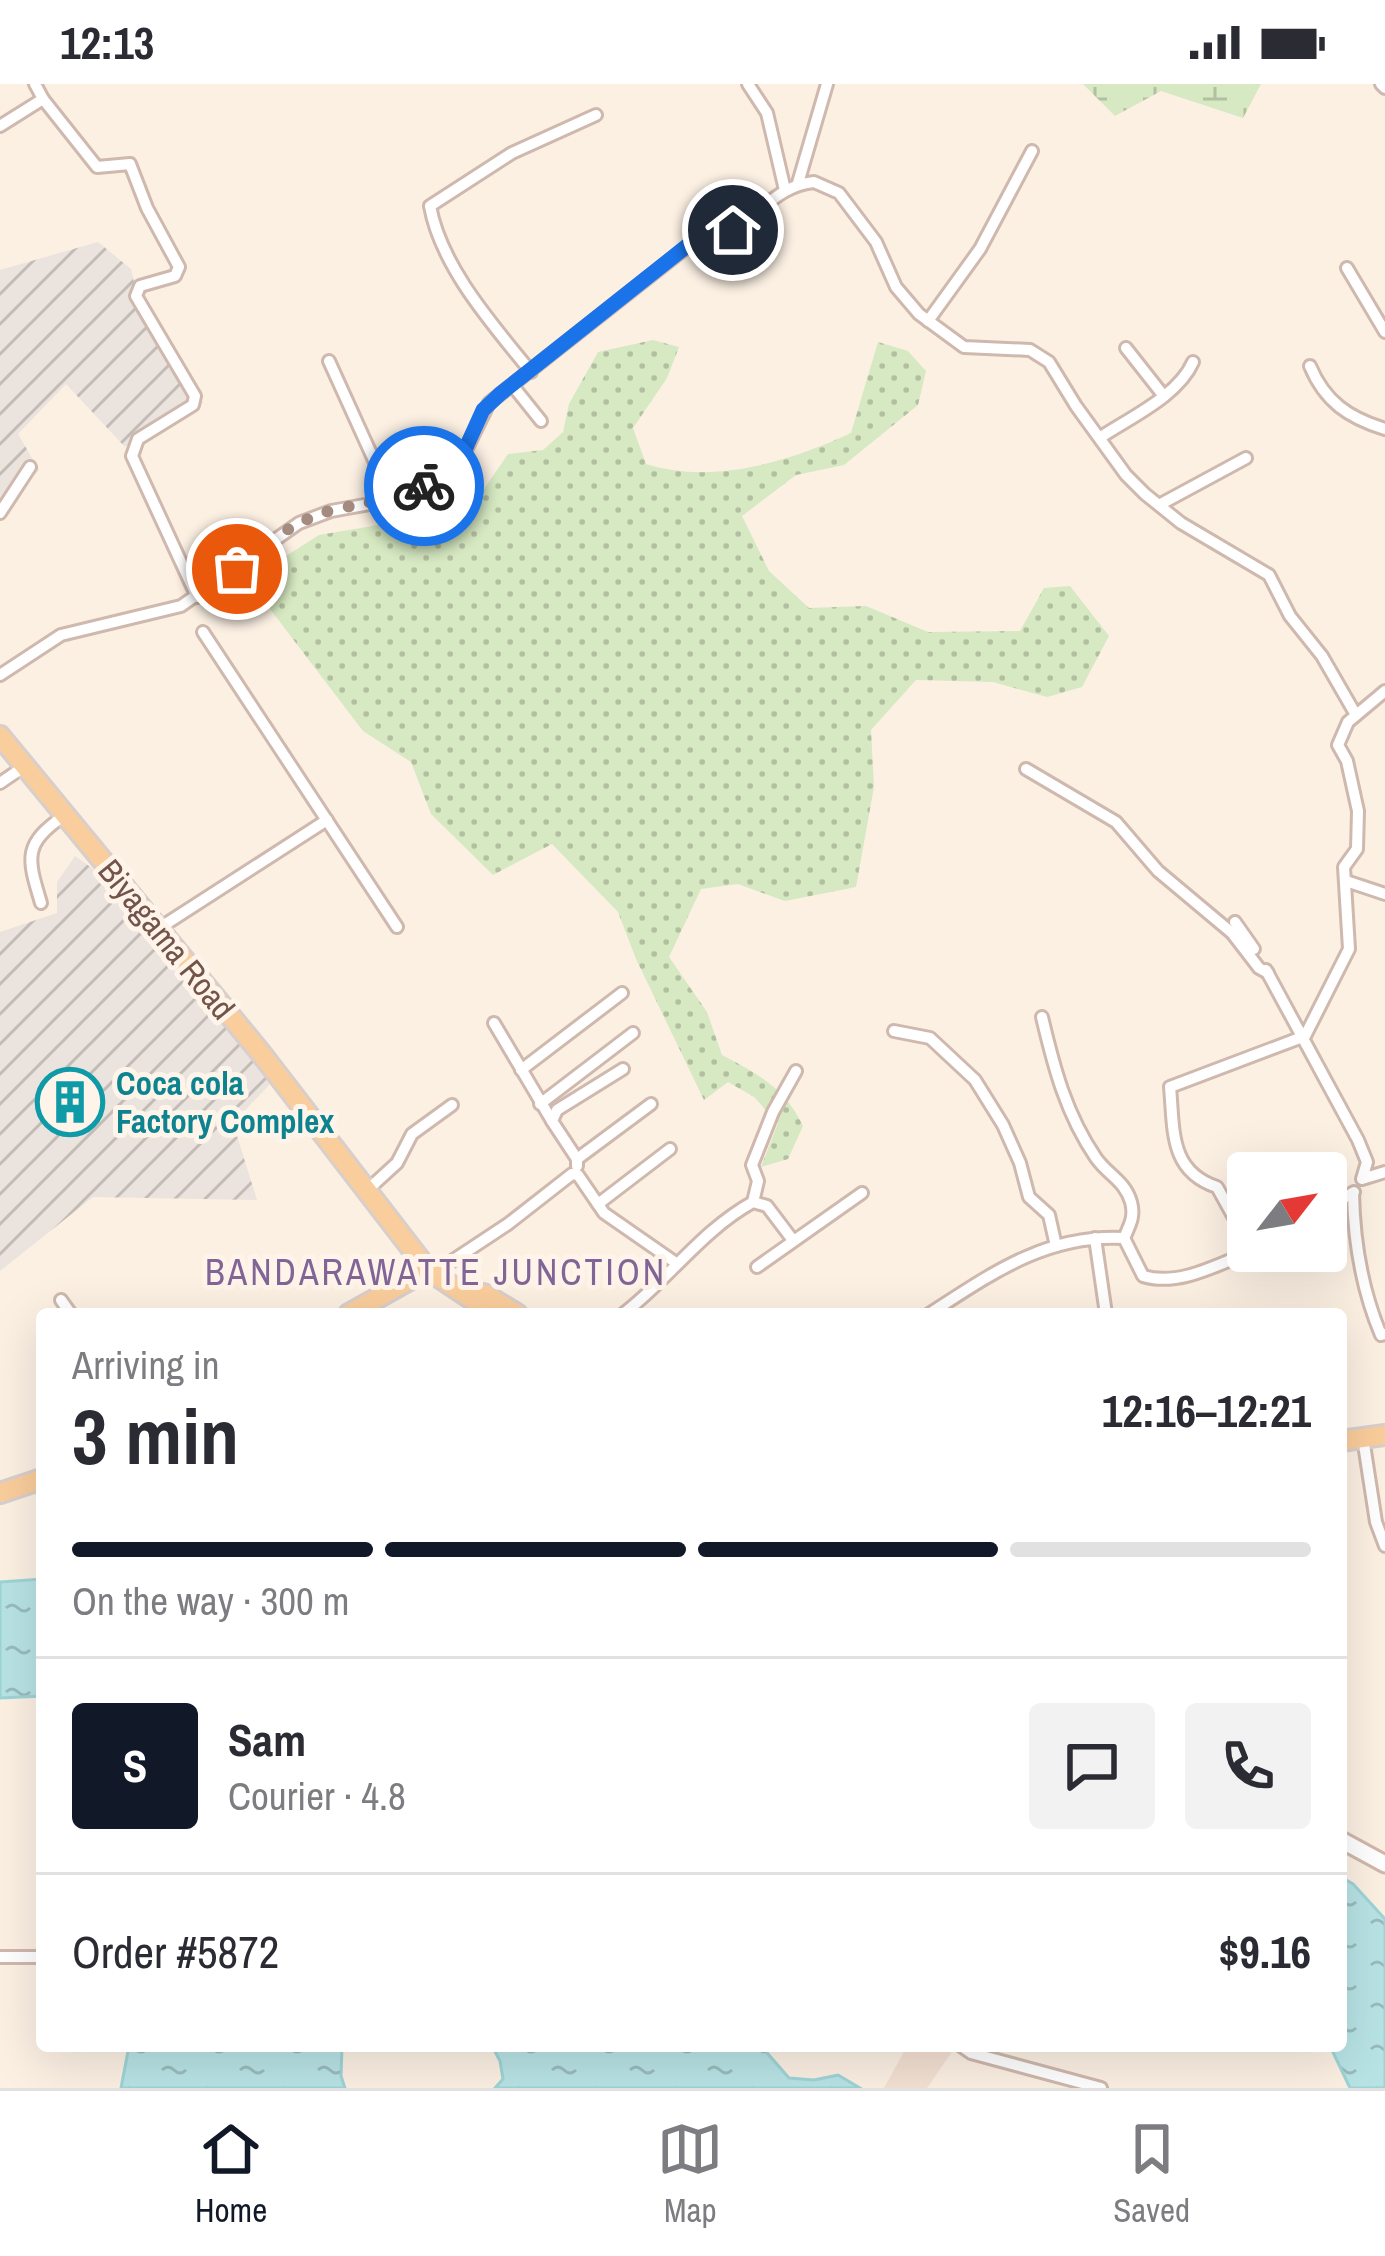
<!DOCTYPE html>
<meta charset="utf-8">
<style>
:root{--surface:#fff;--page:#f2f2f3;--text:#2b2b33;--muted:#7c7c81;--line:#e1e1e2;--accent:#111827}
body{margin:0;font-family:"Archivo Narrow",sans-serif;background:var(--page);color:var(--text);height:100vh;display:flex;flex-direction:column;font-size:45px;white-space:nowrap}
*{box-sizing:border-box;margin:0}
p{font-size:39px;color:var(--muted)}
.icon{flex:none;width:66px;height:66px;fill:none;stroke:currentColor;stroke-width:2;stroke-linecap:round;stroke-linejoin:round}
.map{position:relative;flex:1;overflow:hidden}
.details{position:absolute;left:36px;top:1224px;width:1311px;height:744px;display:flex;flex-direction:column;background:var(--surface);border-radius:12px;box-shadow:0 12px 48px #0002}
.details>*{flex:none}
.needle{width:78px;rotate:59deg}
.buttons{position:absolute;left:1227px;top:1068px;display:grid;gap:24px}
.buttons a{display:grid;place-items:center;width:120px;height:120px;border-radius:12px;background:var(--surface);box-shadow:0 12px 48px #0002;font-size:60px}
.pin{position:absolute;display:grid;place-items:center;width:102px;height:102px;color:#fff;margin:-51px;border:6px solid #fff;border-radius:50%;box-shadow:0 3px 12px #0007}
.courier{position:absolute;display:grid;place-items:center;width:120px;height:120px;margin:-60px;border:9px solid #1a73e8;border-radius:50%;background:#fff;color:#222;box-shadow:0 3px 15px #0007}
.summary em{font-style:normal;font-weight:800}
.summary div{display:flex;flex-direction:column-reverse}
.summary{display:flex;align-items:center;justify-content:space-between;height:204px;padding:0 36px}
h1{font-size:78px;font-weight:800;line-height:90px}
.bar{display:grid;grid-template-columns:repeat(4,1fr);gap:18px 12px;align-content:center;height:144px;padding:0 36px}
.bar i{height:15px;border-radius:9px;background:var(--line)}
.bar .on{background:var(--accent)}
.bar p{grid-column:span 4}
.line{display:flex;align-items:center;gap:30px;padding:0 36px;border-top:3px solid var(--line)}
.line div{flex:1}
.round{display:grid;place-items:center;flex:none;width:126px;height:126px;border-radius:12px;background:var(--page)}
.status{display:flex;justify-content:space-between;align-items:center;height:84px;padding:0 60px;background:var(--surface);direction:ltr}
.status svg{height:33px;fill:currentColor}
.menu{display:flex;justify-content:space-around;align-items:center;height:168px;border-top:3px solid var(--line);background:var(--surface);font-size:33px;color:var(--muted)}
.menu a{display:grid;justify-items:center;gap:6px}
.menu .on{color:var(--accent)}
.map>svg:first-child{display:block}
.residential{fill:#f3e1d2}
.industrial{fill:url(#industrial-furrows)}
.grass{fill:url(#grass-dots)}
.wetland{fill:url(#wetland-marsh)}
.water{fill:url(#water-ripples);stroke:#9ed4d6;stroke-width:3}
.lines{fill:none;stroke-linecap:round;stroke-linejoin:round}
.street-casing{stroke:#cfb8ad;stroke-width:16}
.secondary-casing{stroke:#d2b7aa;stroke-width:21}
.primary-casing{stroke:#d8cfcc;stroke-width:24}
.street{stroke:#fff;stroke-width:10}
.secondary{stroke:#fff;stroke-width:15}
.primary{stroke:#facd9c;stroke-width:18}
.done{stroke:#a38b80;stroke-width:12;stroke-dasharray:0 21.6}
.route{stroke:#1a73e8;stroke-width:15}
.labels{text-anchor:middle;dominant-baseline:central;stroke-width:10;stroke-linejoin:round;paint-order:stroke}
.street-label{font-size:33px;fill:#73544a;stroke:#fff4e9}
.culture-label{font-size:33px;font-weight:bold;fill:#0d838f;stroke:#fff4e9;text-anchor:start}
.neighbourhood-label{font-size:36px;letter-spacing:3px;fill:#816597;stroke:#fff4e9}
</style>
<div class="status"><b>12:13</b><svg viewBox="0 0 49 12"><path d="M0 12V9h3v3zM5 12V6h3v6zM10 12V3h3v9zM15 12V0h3v12zM26 1h20v11H26zM47 4h2v5h-2z"/></svg></div>
<div class="map">
<svg width="1385" height="2004" viewBox="0 0 1385 2004">
<defs>
<pattern id="industrial-furrows" width="10" height="10" patternUnits="userSpaceOnUse" patternTransform="scale(3)"><rect width="10" height="10" fill="#ebe3de"/><path d="M-1 1l2-2M0 10L10 0M9 11l2-2" fill="none" stroke="#c3bbb6"/></pattern>
<pattern id="grass-dots" width="8" height="8" patternUnits="userSpaceOnUse" patternTransform="scale(3)"><rect width="8" height="8" fill="#d6e9c2"/><path d="M2 2h.1M6 6h.1" fill="none" stroke="#b2bfa0" stroke-width="1.8" stroke-linecap="round"/></pattern>
<pattern id="wetland-marsh" width="20" height="14" patternUnits="userSpaceOnUse" patternTransform="scale(3)"><rect width="20" height="14" fill="#d6e9c2"/><path d="M1 5h8M5 5V1M11 12h8M15 12V8" fill="none" stroke="#b2bfa0"/></pattern>
<pattern id="water-ripples" width="26" height="14" patternUnits="userSpaceOnUse" patternTransform="scale(3)"><rect width="26" height="14" fill="#b8e3e5"/><path d="M2 4q2-2 4 0t4 0M15 11q2-2 4 0t4 0" fill="none" stroke="#9abbbc"/></pattern>
</defs>
<rect width="100%" height="100%" fill="#fcf0e3"/>
<path class="residential" d="M907,1962H956L927,2004H884Z"/>
<g class="industrial">
<path d="M98,158L131,185L140,224L203,319L163,334L125,363L66,300L18,350L39,386L0,428V186Z"/>
<path d="M75,772L96,787L271,999L233,1039L257,1116L93,1113L0,1187V848L57,829V798Z"/>
</g>
<path class="grass" d="M653,256L679,263L667,294L633,344L646,380C714,401 788,378 851,349L878,258L908,267L926,287L918,321L844,381L796,391L742,432L769,487L809,524L866,522L928,548L1020,547L1044,504L1070,502L1109,552L1082,603L1047,613L993,598L916,596L871,646L874,703L856,803L785,817L738,800L701,805L669,873L707,928L722,971C758,990 785,1004 803,1042L788,1075L761,1083L778,1039L754,1013L728,998L704,1016L636,875L618,828L552,760L493,791L431,730L411,678L363,647L248,496L319,451L444,430L482,408L508,370L543,366L563,348L569,320L598,268Z"/>
<path class="wetland" d="M1083,0H1261L1243,34L1161,7L1115,32Z"/>
<g class="water">
<path d="M42,1495V1612L0,1614V1498Z"/>
<path d="M1341,1793L1353,1800L1385,1835V2004H1350L1330,1962H1341Z"/>
<path d="M129,1962H342L341,1992L345,2004H121Z"/>
<path d="M492,1962H761L789,1994L814,1996L838,1991L860,2004H495L503,1995L500,1977Z"/>
</g>
<g class="lines">
<g class="street-casing">
<g id="street">
<path d="M748,0L767,29L785,106"/>
<path d="M1381,0L1385,4"/>
<path d="M43,15L97,83L130,80L147,124L179,183L175,192L140,202L136,212L195,312L193,321L138,355L132,372L197,513"/>
<path d="M0,42L43,15L35,0"/>
<path d="M798,99L827,0"/>
<path d="M1347,184L1385,248"/>
<path d="M928,237L980,165L1032,67"/>
<path d="M1126,264L1163,311"/>
<path d="M329,277L392,416"/>
<path d="M1310,282C1325,318 1349,334 1385,345"/>
<path d="M531,288C493,241 441,183 430,122L512,69L596,31"/>
<path d="M513,302L541,337"/>
<path d="M1101,353C1131,333 1178,312 1193,278"/>
<path d="M1159,421L1246,374"/>
<path d="M0,429L30,383"/>
<path d="M203,548L397,843"/>
<path d="M0,591L61,551L181,522L299,439L331,427L392,416L447,389L464,370L489,319L697,155C709,147 724,150 735,143C763,127 780,101 814,98L839,109L876,158L896,203L919,230L964,263L1030,266L1049,278L1076,322L1126,391L1145,410L1181,439L1269,491L1290,532L1322,572L1356,631"/>
<path d="M1026,685L1116,738L1158,787L1232,849L1259,884L1268,889"/>
<path d="M0,699L25,682"/>
<path d="M1346,797L1385,810"/>
<path d="M41,819C27,773 23,760 65,731"/>
<path d="M1235,838L1254,865"/>
<path d="M158,845L327,736"/>
<path d="M1266,886L1358,1056L1367,1078L1362,1095L1385,1088"/>
<path d="M1042,933C1054,984 1066,1030 1096,1074C1108,1091 1125,1097 1131,1118C1135,1132 1130,1141 1124,1154"/>
<path d="M494,939L552,1037"/>
<path d="M894,947L930,954L975,996L1003,1041L1020,1079L1029,1113L1049,1131L1056,1162"/>
<path d="M521,986L622,909"/>
<path d="M540,1020L633,949"/>
<path d="M577,1075L552,1037L557,1026L623,985"/>
<path d="M577,1082V1075L651,1020"/>
<path d="M374,1100L397,1079L412,1050L452,1021"/>
<path d="M1353,1109C1354,1159 1362,1206 1381,1251L1385,1250"/>
<path d="M753,1118L767,1122L792,1155"/>
<path d="M598,1120L670,1065"/>
<path d="M1326,1125L1354,1108"/>
<path d="M1095,1154L1106,1230"/>
<path d="M1248,1159L1217,1103C1169,1087 1174,1046 1170,1003L1305,952L1349,865L1344,783L1357,765L1358,727L1347,677L1338,661L1348,638L1385,607"/>
<path d="M443,1183L508,1140L572,1090L578,1091L604,1129L676,1179"/>
<path d="M757,1183L862,1109"/>
<path d="M61,1216L71,1230"/>
<path d="M623,1230C669,1195 701,1147 753,1118L758,1097L752,1081L773,1028L796,987"/>
<path d="M929,1230C991,1190 1046,1150 1124,1154L1143,1192C1179,1203 1219,1180 1252,1167"/>
<path d="M1363,1354L1376,1438L1385,1462"/>
<path d="M0,1873H42"/>
<path d="M961,1962L971,1969L1101,2004"/>
</g>
</g>
<g class="secondary-casing">
<path id="secondary" d="M1341,1756L1385,1780"/>
</g>
<g class="primary-casing">
<g id="primary">
<path d="M0,652L260,968L428,1186L494,1230"/>
<path d="M484,1210L517,1230"/>
<path d="M349,1230L434,1182"/>
<path d="M1341,1357L1385,1351"/>
<path d="M0,1409L42,1395"/>
</g>
</g>
<use href="#street" class="street"/>
<use href="#secondary" class="secondary"/>
<use href="#primary" class="primary"/>
</g>
<g class="lines">
<path class="done" d="M237,485C266,459 295,436 333,426C366,418 391,416 424,402"/>
<path class="route" d="M424,402L458,381L483,326L500,310L697,154L705,149L733,146"/>
</g>
<defs>
<g id="building-ring" transform="scale(3.45)"><circle r="9.5" fill="#fff4e9" stroke="#0f9aa8" stroke-width="1.5"/><path d="M-4-6H4V6H1V3H-1V6H-4ZM-2.5-4.3h1.7v1.8h-1.7ZM.8-4.3h1.7v1.8H.8ZM-2.5-1h1.7V.8h-1.7ZM.8-1h1.7V.8H.8Z" fill="#0f9aa8"/></g>
</defs>
<g fill-rule="evenodd">
<use href="#building-ring" x="70" y="1018"/>
</g>
<g class="labels">
<g class="street-label">
<text transform="translate(167 855) rotate(51)">Biyagama Road</text>
</g>
<g class="culture-label">
<text x="116" y="999">Coca cola<tspan x="116" dy="38">Factory Complex</tspan></text>
</g>
<g class="neighbourhood-label">
<text x="436" y="1188">BANDARAWATTE JUNCTION</text>
</g>
</g>
</svg>
<div class="buttons">
<a><svg class="needle" viewBox="-14 -14 28 28"><path d="M0-13l5 13h-10z" fill="#e53935"/><path d="M0 13l5-13h-10z" fill="#7c7c81"/></svg></a>
</div>
<div class="pin" style="left:237px;top:485px;background:#ea580c"><svg class="icon" aria-label="bag" viewBox="0 0 24 24"><path d="M5 8h14l-1 12H6zM9 8a3 3 0 0 1 6 0"/></svg></div>
<div class="pin" style="left:733px;top:146px;background:#1f2937"><svg class="icon" aria-label="home" viewBox="0 0 24 24"><path d="M3 11l9-7 9 7M6 9v11h12V9"/></svg></div>
<div class="courier" style="left:424px;top:402px"><svg class="icon" aria-label="bike" viewBox="0 0 24 24"><circle cx="6" cy="16" r="4"/><circle cx="18" cy="16" r="4"/><path d="M6 16l4-8h5l3 8M10 8l3 8H6M13 5h3"/></svg></div>
<section class="details">
<div class="summary"><div><h1>3 min</h1><p>Arriving in</p></div><em>12:16–12:21</em></div>
<div class="bar"><i class="on"></i><i class="on"></i><i class="on"></i><i></i><p>On the way · 300 m</p></div>
<div class="line" style="height:216px"><b class="round" style="background:var(--accent);color:#fff">S</b><div><b>Sam</b><p>Courier · 4.8</p></div><a class="round"><svg class="icon" aria-label="chat" viewBox="0 0 24 24"><path d="M4 5h16v11H9l-5 4z"/></svg></a><a class="round"><svg class="icon" aria-label="phone" viewBox="0 0 24 24"><path d="M5 4h4l2 5-3 2q2 4 5 5l2-3 5 2v4C11 20 4 13 5 4z"/></svg></a></div>
<div class="line" style="height:156px"><div>Order #5872</div><b>$9.16</b></div>
</section>
</div>
<nav class="menu">
<a class="on"><svg class="icon" aria-label="home" viewBox="0 0 24 24"><path d="M3 11l9-7 9 7M6 9v11h12V9"/></svg>Home</a>
<a><svg class="icon" aria-label="map" viewBox="0 0 24 24"><path d="M3 6l6-2 6 2 6-2v14l-6 2-6-2-6 2zM9 4v14M15 6v14"/></svg>Map</a>
<a><svg class="icon" aria-label="saved" viewBox="0 0 24 24"><path d="M7 4h10v16l-5-4-5 4z"/></svg>Saved</a>
</nav>
